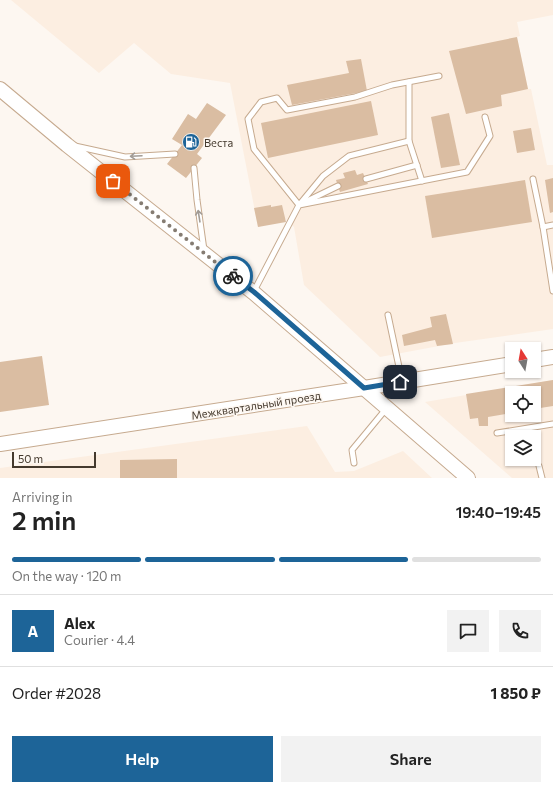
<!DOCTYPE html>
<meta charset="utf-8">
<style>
:root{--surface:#fff;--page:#f2f2f2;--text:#222;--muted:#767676;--line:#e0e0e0;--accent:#1d6498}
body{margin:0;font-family:Commissioner,sans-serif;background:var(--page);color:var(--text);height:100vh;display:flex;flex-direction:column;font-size:15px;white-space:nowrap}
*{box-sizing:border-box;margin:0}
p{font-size:13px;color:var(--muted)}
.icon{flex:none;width:22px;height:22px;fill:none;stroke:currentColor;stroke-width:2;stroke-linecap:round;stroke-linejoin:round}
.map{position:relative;height:478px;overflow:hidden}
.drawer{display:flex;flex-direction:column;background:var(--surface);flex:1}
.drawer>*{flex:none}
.needle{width:26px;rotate:349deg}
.tools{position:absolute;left:505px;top:342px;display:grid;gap:8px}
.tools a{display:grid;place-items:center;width:36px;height:36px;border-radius:0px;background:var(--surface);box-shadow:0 1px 3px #0004;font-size:20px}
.scale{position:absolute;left:12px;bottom:10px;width:84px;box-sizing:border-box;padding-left:4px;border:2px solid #44392d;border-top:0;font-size:11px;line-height:14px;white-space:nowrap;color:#44392d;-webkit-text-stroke:3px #fdf7f1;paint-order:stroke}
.pin{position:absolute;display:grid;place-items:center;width:34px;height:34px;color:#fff;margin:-17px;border-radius:8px;box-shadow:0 2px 6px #0006}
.courier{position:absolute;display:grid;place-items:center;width:40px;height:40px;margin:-20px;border:3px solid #1d6498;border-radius:50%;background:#fff;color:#222;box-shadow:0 1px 5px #0007}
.overview em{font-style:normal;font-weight:600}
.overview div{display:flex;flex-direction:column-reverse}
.overview{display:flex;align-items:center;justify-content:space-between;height:68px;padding:0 12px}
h1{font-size:26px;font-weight:600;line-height:30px}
.bar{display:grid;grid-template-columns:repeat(4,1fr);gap:6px 4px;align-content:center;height:48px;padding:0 12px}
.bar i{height:5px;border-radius:3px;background:var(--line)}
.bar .current{background:var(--accent)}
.bar p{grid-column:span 4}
.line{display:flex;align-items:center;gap:10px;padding:0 12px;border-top:1px solid var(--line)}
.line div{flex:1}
.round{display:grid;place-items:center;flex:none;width:42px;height:42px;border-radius:0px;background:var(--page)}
.button{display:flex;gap:8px;margin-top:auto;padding:8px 12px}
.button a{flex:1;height:46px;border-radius:0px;background:var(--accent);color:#fff;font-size:16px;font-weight:600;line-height:46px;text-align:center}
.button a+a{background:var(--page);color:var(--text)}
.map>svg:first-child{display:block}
.built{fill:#fceee1;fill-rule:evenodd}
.building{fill:#dabda2}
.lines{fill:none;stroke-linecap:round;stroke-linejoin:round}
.service-casing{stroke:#c6aa8f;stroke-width:7}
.secondary-casing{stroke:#c6aa8f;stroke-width:16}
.service{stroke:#fff;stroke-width:5}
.secondary{stroke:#fff;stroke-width:14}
.oneway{stroke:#a29c96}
.done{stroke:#857c72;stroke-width:4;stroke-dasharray:0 7.2}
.route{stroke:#1d6498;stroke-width:5}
.labels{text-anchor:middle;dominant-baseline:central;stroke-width:3;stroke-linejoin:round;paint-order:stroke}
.poi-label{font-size:11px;fill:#44392d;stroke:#fdf7f1;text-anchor:start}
.street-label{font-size:11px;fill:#44392d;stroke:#fdf7f1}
</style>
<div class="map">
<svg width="553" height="478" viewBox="0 0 553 478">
<rect width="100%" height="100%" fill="#fdf7f1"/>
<g class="built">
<path d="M11,0H553V15L517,22L520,36L517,37L528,89H531L547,165H553V329L455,343L380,357L304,285L294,227L285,219L258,227L230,83L171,74L134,43L99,73Z"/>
<path d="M553,380V478H512L425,402ZM512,393H534V415H512ZM512,437H534V459H512Z"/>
<path d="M307,426L335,472L354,471L403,451L432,478H0V468Z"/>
</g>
<g class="building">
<path d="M517,37L528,89L501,95L502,106L466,114L449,51Z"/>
<path d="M361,59L367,91L292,105L287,85L349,73L346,61Z"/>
<path d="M371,101L378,135L268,158L261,123Z"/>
<path d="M207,103L226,115L197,154L202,158L186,178L167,164L182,145L172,139L188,114L196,119Z"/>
<path d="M449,113L460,165L441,168L431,117Z"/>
<path d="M531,128L535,150L517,153L513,131Z"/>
<path d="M355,170L357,175L363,173L368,184L340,192L336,180L345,178L343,173Z"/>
<path d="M553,178V212L550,213L545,180Z"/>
<path d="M525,180L532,222L432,238L425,196Z"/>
<path d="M271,205V207L282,205L286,222L258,227L254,208Z"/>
<path d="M446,314L453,344L437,346L435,340L404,346L402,335L432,327L430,317Z"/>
<path d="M42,356L49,405L0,412V362Z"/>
<path d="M553,380V406L534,409V393H512V413L488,417V426H479L478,418L470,419L466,394Z"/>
<path d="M177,459V478H120V460Z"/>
<path d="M517,459H533L534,463L518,466Z"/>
</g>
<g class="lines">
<g class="service-casing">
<g id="service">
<path d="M409,82V141L422,181"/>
<path d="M75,146L125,157L175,154"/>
<path d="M194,168L197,200L204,250"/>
<path d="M366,179L417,165"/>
<path d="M533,179L543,227L553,291"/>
<path d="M305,202L338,186"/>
<path d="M299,205L254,149L248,119L261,102L277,98L287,110L355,97L392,85L439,76"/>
<path d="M299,205L323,176L349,156L409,141"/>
<path d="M543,227L553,225"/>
<path d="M254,291L299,205L467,172L490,136L485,117"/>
<path d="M388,315L402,381"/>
<path d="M497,433L553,424"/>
<path d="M354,463L352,450L386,409"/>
<path d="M539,466L542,478"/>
</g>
</g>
<g class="secondary-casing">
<g id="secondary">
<path d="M0,89L67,145L254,293L468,478"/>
<path d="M534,360L553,357"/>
<path d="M0,444L364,388L512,364"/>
</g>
</g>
<use href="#service" class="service"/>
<use href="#secondary" class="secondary"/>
</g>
<defs><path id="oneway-shaft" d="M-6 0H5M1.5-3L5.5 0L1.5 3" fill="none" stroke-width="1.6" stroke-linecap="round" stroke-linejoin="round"/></defs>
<g class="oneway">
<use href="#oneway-shaft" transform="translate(136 156) rotate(177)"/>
<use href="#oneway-shaft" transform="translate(199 216) rotate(-99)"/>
</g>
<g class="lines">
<path class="done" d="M113,181L233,276"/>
<path class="route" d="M233,276L254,292L364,388L400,382"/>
</g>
<defs>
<g id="fuel-disc" transform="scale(0.9)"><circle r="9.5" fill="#1d6498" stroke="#fdf7f1"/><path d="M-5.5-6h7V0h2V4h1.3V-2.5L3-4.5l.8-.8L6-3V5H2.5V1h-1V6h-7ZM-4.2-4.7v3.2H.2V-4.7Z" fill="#fff"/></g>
</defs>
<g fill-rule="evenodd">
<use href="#fuel-disc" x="191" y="142"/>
</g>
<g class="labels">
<g class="poi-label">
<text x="204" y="142">Веста</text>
</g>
<g class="street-label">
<text transform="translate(256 405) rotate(-9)">Межквартальный проезд</text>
</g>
</g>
</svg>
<div class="tools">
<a><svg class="needle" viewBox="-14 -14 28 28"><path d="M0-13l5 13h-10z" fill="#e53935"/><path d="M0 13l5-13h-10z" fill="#767676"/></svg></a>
<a><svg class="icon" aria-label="locate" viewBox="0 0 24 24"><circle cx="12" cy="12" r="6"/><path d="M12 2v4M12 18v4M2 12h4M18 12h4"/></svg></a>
<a><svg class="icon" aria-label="layers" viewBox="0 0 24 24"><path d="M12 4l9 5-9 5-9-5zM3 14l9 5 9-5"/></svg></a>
</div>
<div class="scale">50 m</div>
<div class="pin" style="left:113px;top:181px;background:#ea580c"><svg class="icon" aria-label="bag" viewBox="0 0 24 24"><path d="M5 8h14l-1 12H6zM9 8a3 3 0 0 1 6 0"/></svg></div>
<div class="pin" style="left:400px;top:382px;background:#1f2937"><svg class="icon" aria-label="home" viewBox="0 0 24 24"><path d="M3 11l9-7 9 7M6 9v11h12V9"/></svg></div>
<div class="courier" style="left:233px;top:276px"><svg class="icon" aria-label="bike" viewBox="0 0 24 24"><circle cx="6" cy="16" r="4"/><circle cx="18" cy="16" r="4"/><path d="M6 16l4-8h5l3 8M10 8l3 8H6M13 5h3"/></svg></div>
</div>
<section class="drawer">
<div class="overview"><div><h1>2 min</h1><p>Arriving in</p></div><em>19:40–19:45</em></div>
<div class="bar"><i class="current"></i><i class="current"></i><i class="current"></i><i></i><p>On the way · 120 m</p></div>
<div class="line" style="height:72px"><b class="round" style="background:var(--accent);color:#fff">A</b><div><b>Alex</b><p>Courier · 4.4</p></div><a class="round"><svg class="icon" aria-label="chat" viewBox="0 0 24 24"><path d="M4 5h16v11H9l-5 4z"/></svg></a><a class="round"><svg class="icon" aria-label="phone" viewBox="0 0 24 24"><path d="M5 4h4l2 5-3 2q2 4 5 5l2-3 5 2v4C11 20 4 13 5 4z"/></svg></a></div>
<div class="line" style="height:52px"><div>Order #2028</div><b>1 850 ₽</b></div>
<div class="button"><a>Help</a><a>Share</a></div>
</section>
